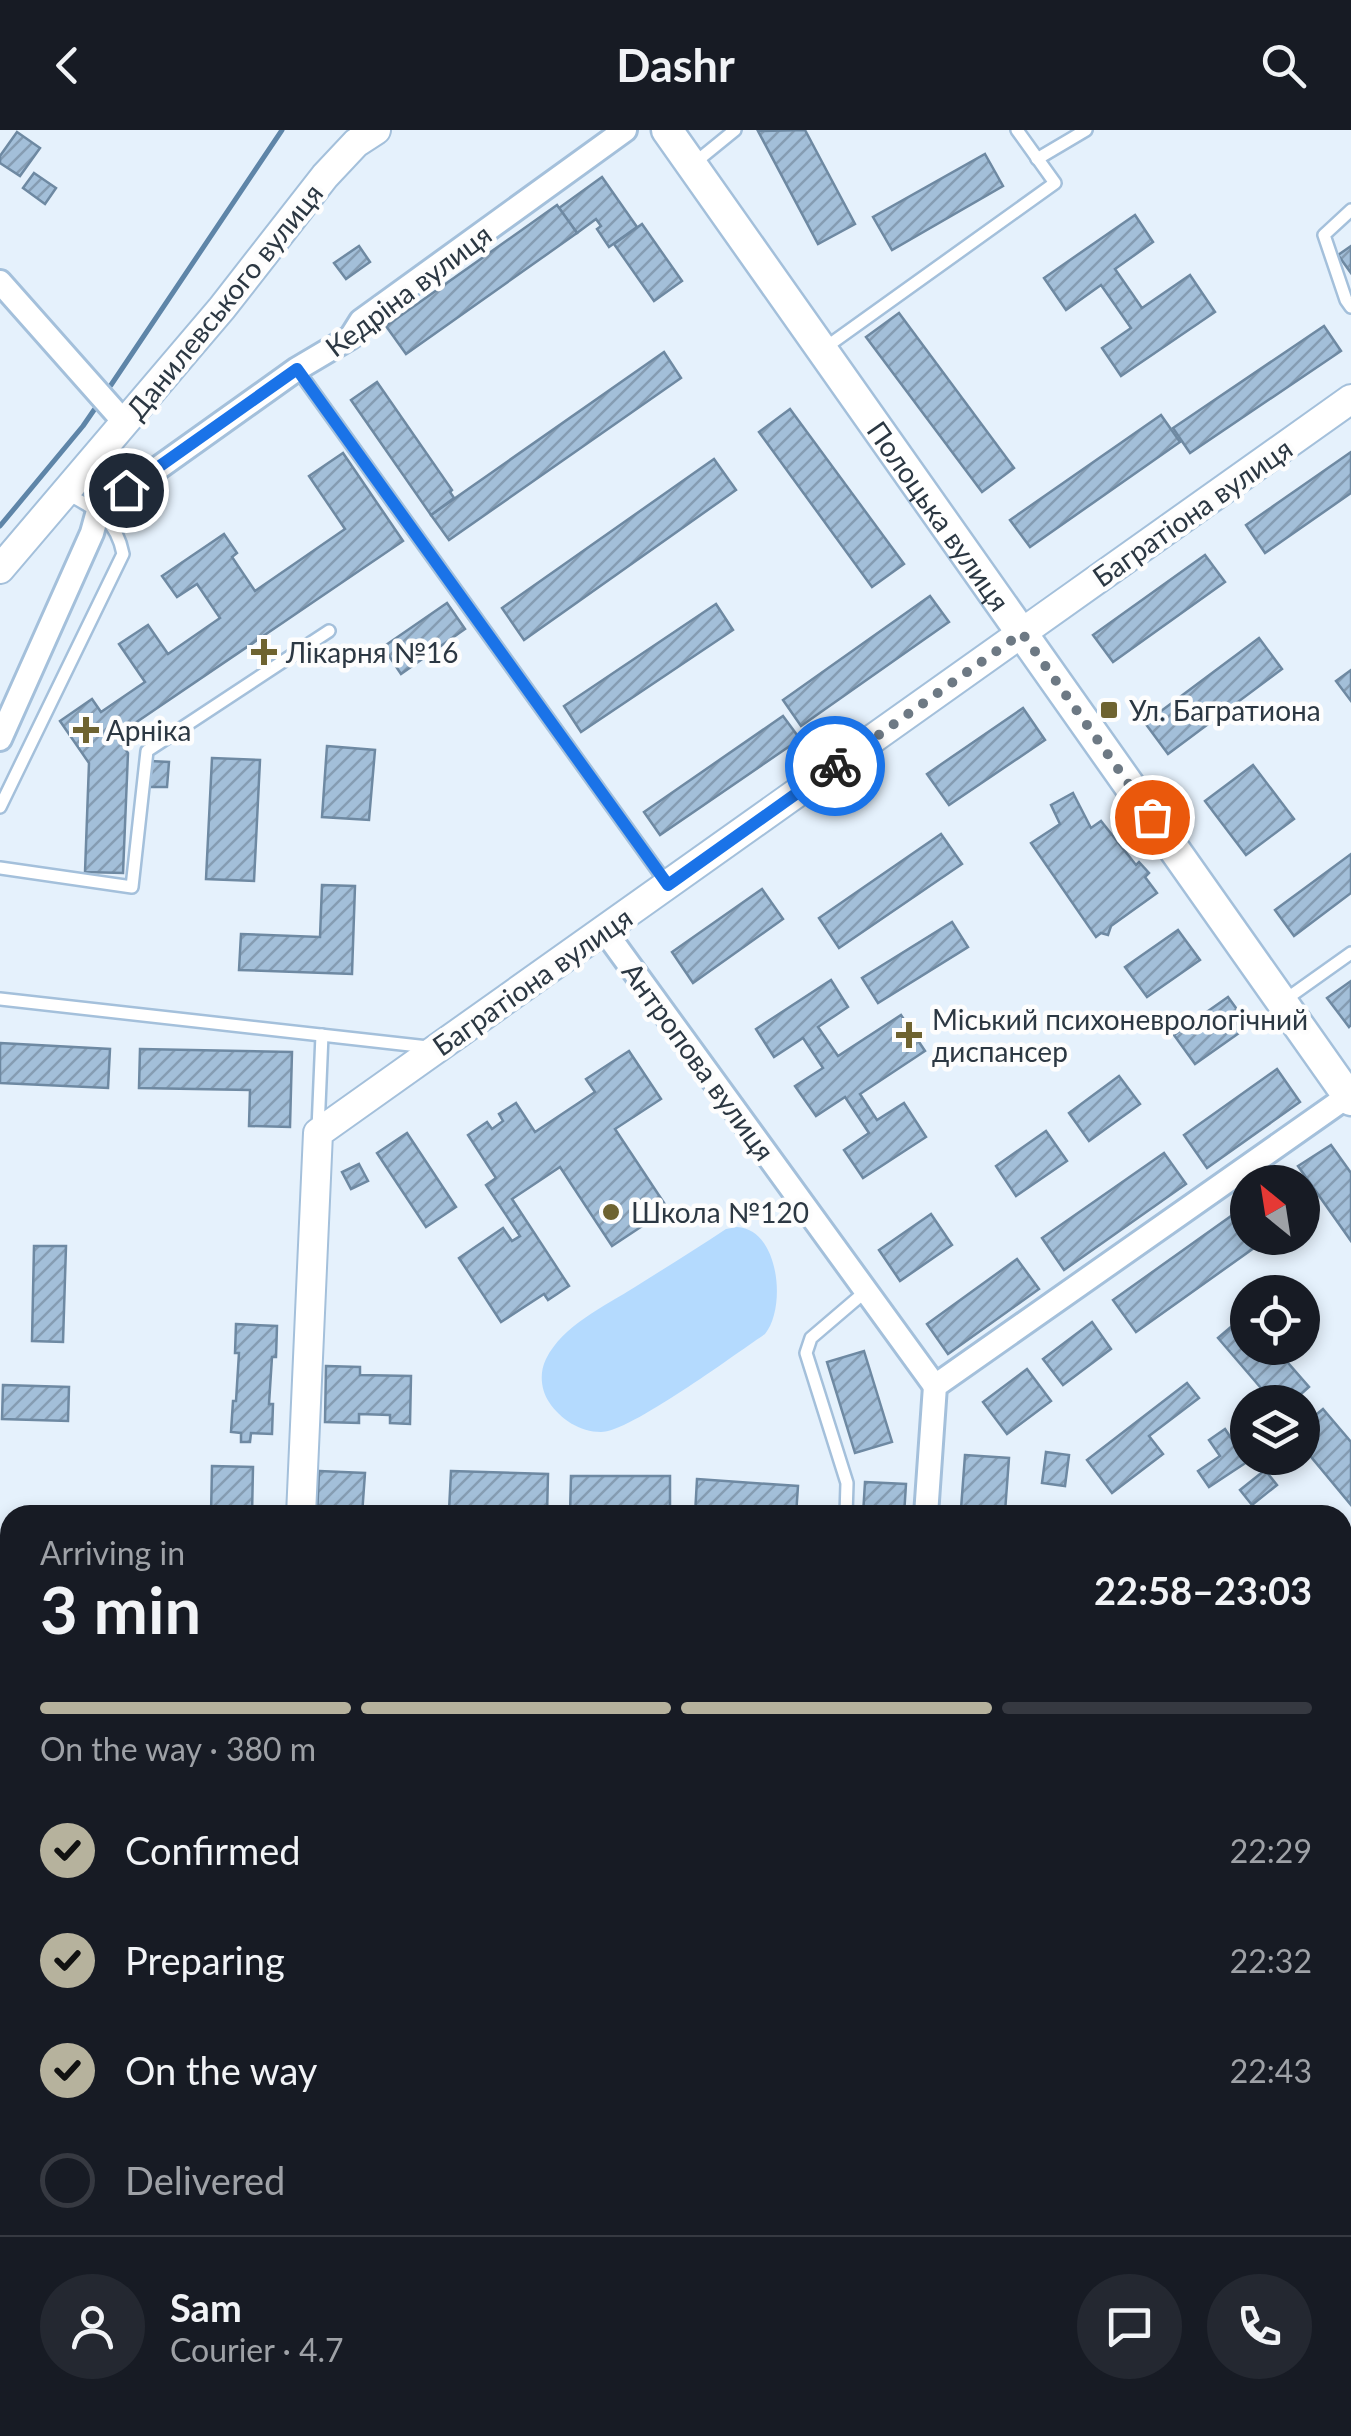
<!DOCTYPE html>
<meta charset="utf-8">
<style>
:root{--surface:#171b24;--page:#242831;--text:#f1f3f6;--muted:#9ea1a6;--line:#363941;--accent:#b6b29d}
body{margin:0;font-family:Lato,sans-serif;background:var(--page);color:var(--text);height:100vh;display:flex;flex-direction:column;font-size:38px;white-space:nowrap}
*{box-sizing:border-box;margin:0}
p{font-size:32px;color:var(--muted)}
.icon{flex:none;width:55px;height:55px;fill:none;stroke:currentColor;stroke-width:2;stroke-linecap:round;stroke-linejoin:round}
.map{position:relative;flex:1;overflow:hidden}
.sheet{position:absolute;left:0px;top:1375px;width:1352px;height:932px;display:flex;flex-direction:column;background:var(--surface);border-radius:30px 30px 0 0;box-shadow:0 5px 15px #0003}
.sheet>*{flex:none}
.needle{width:65px;rotate:330deg}
.tools{position:absolute;left:1230px;top:1035px;display:grid;gap:20px}
.tools a{display:grid;place-items:center;width:90px;height:90px;border-radius:50%;background:var(--surface);box-shadow:0 5px 15px #0003;font-size:50px}
.pin{position:absolute;display:grid;place-items:center;width:85px;height:85px;color:#fff;margin:-42px;border:5px solid #fff;border-radius:50%;box-shadow:0 2px 10px #0007}
.courier{position:absolute;display:grid;place-items:center;width:100px;height:100px;margin:-50px;border:8px solid #1a73e8;border-radius:50%;background:#fff;color:#222;box-shadow:0 2px 12px #0007}
.overview em{font-style:normal;font-weight:700}
.overview div{display:flex;flex-direction:column-reverse}
.overview{display:flex;align-items:center;justify-content:space-between;height:170px;padding:0 40px}
h1{font-size:65px;font-weight:700;line-height:75px}
.bar{display:grid;grid-template-columns:repeat(4,1fr);gap:15px 10px;align-content:center;height:120px;padding:0 40px}
.bar i{height:12px;border-radius:8px;background:var(--line)}
.bar .on{background:var(--accent)}
.bar p{grid-column:span 4}
.line{display:flex;align-items:center;gap:25px;padding:0 40px;border-top:2px solid var(--line)}
.line div{flex:1}
.round{display:grid;place-items:center;flex:none;width:105px;height:105px;border-radius:52px;background:var(--page)}
ol{padding:0 40px;list-style:none}
li{display:flex;align-items:center;gap:30px;height:110px}
li p{margin-inline-start:auto}
li .icon{padding:10px;border-radius:50%;background:var(--accent);color:#111;stroke-width:4}
li:last-child{color:var(--muted)}
li i{width:55px;height:55px;border:5px solid var(--line);border-radius:50%}
header{display:flex;justify-content:space-between;align-items:center;height:130px;padding:0 40px;background:var(--surface);font-size:45px;font-weight:700}
.map>svg:first-child{display:block}
.grass{fill:#b4dafe}
.lines{fill:none;stroke-linecap:round;stroke-linejoin:round}
.stream{stroke:#5e85a8;stroke-width:5}
.building{fill:url(#building-hatch);stroke:#6e89a2;stroke-width:2.5}
.service-casing{stroke:#a4c0db;stroke-width:16}
.minor-casing{stroke:#a4c0db;stroke-width:28}
.tertiary-casing{stroke:#a4c0db;stroke-width:32}
.secondary-casing{stroke:#a4c0db;stroke-width:35}
.service{stroke:#fff;stroke-width:11}
.minor{stroke:#fff;stroke-width:22}
.tertiary{stroke:#fff;stroke-width:28}
.secondary{stroke:#fff;stroke-width:30}
.done{stroke:#6d7984;stroke-width:10;stroke-dasharray:0 18}
.route{stroke:#1a73e8;stroke-width:12}
.poi-dot{fill:#6e6330;stroke:#fdfdfd;stroke-width:4}
.labels{text-anchor:middle;dominant-baseline:central;stroke-width:9;stroke-linejoin:round;paint-order:stroke}
.street-label{font-size:28px;fill:#2c3843;stroke:#fdfdfd}
.poi-label{font-size:28px;fill:#2c3843;stroke:#fdfdfd;text-anchor:start}
</style>
<header><svg class="icon" aria-label="back" viewBox="0 0 24 24"><path d="M15 5l-7 7 7 7"/></svg>Dashr<svg class="icon" aria-label="search" viewBox="0 0 24 24"><circle cx="10" cy="10" r="6"/><path d="M15 15l6 6"/></svg></header>
<div class="map">
<svg width="1351" height="2306" viewBox="0 0 1351 2306">
<defs>
<pattern id="building-hatch" width="6" height="6" patternUnits="userSpaceOnUse" patternTransform="scale(2.5)"><rect width="6" height="6" fill="#a3bfd9"/><path d="M-1 1l2-2M0 6l6-6M5 7l2-2" fill="none" stroke="#859cb2"/></pattern>
</defs>
<rect width="100%" height="100%" fill="#e5f1fc"/>
<path class="grass" d="M737,1097C779,1099 787,1177 765,1204C735,1224 630,1302 601,1302C580,1302 560,1289 549,1272C541,1260 539,1243 546,1229C563,1195 605,1176 635,1157C665,1138 696,1119 726,1099Z"/>
<g class="lines">
<g class="stream">
<path d="M111,255L282,0"/>
<path d="M0,396L83,296L94,280"/>
</g>
</g>
<g class="building">
<path d="M805,0L855,94L818,114L758,1Z"/>
<path d="M17,2L40,18L20,46L0,33V26Z"/>
<path d="M985,24L1003,56L892,120L873,87Z"/>
<path d="M34,43L56,58L45,74L23,58Z"/>
<path d="M602,47L637,97L609,117L597,99L601,96L596,89L577,103L559,78Z"/>
<path d="M557,75L577,103L406,224L386,196Z"/>
<path d="M1135,85L1153,112L1115,139L1142,178L1190,145L1215,182L1121,246L1102,218L1131,198L1101,155L1066,180L1044,148Z"/>
<path d="M642,94L682,151L654,171L614,114Z"/>
<path d="M359,116L370,132L346,149L334,133Z"/>
<path d="M1351,116V143L1338,125Z"/>
<path d="M899,183L1014,338L982,362L866,207Z"/>
<path d="M1324,196L1341,221L1190,323L1173,298Z"/>
<path d="M664,222L681,248L449,410L431,385Z"/>
<path d="M377,252L452,360L450,362L454,368L431,385L351,270Z"/>
<path d="M790,279L904,434L872,457L759,302Z"/>
<path d="M1161,285L1180,312L1030,417L1010,390Z"/>
<path d="M1351,322V363L1265,423L1246,395Z"/>
<path d="M343,323L403,411L116,606L128,623L123,743L85,742L89,633L60,591L92,569L101,582L145,552L119,514L148,495L168,524L220,488L197,454L177,467L162,446L224,404L237,423L232,427L255,461L345,399L309,346Z"/>
<path d="M714,329L736,360L524,510L502,478Z"/>
<path d="M1205,425L1225,452L1113,532L1093,505Z"/>
<path d="M930,466L949,492L801,596L783,570Z"/>
<path d="M447,473L465,499L401,544L383,517Z"/>
<path d="M716,474L733,500L581,602L564,576Z"/>
<path d="M1259,508L1282,539L1168,624L1145,593Z"/>
<path d="M1351,540V571L1336,551Z"/>
<path d="M1023,578L1045,610L949,675L927,644Z"/>
<path d="M783,586L800,609L660,705L644,682Z"/>
<path d="M327,616L375,620L369,690L322,687Z"/>
<path d="M212,628L260,630L254,751L206,749Z"/>
<path d="M150,631L169,632L167,657H149Z"/>
<path d="M1253,635L1294,689L1246,725L1205,671Z"/>
<path d="M1073,663L1091,698L1101,691L1136,735L1139,732L1149,743L1145,747L1157,763L1111,796L1108,805L1101,803L1096,807L1031,713L1060,694L1051,675Z"/>
<path d="M941,704L962,734L839,818L819,788Z"/>
<path d="M1351,724V763L1294,806L1275,780Z"/>
<path d="M322,755L355,756L352,844L239,840L241,804L320,807Z"/>
<path d="M762,759L783,789L693,853L672,822Z"/>
<path d="M952,792L968,817L878,873L862,848Z"/>
<path d="M1178,800L1200,830L1147,867L1125,837Z"/>
<path d="M831,850L848,877L818,897L838,926L901,885L925,921L860,964L877,990L904,973L926,1007L863,1048L844,1020L869,1003L845,967L816,986L795,956L823,938L803,908L774,927L756,899Z"/>
<path d="M1351,851V895L1349,897L1327,868Z"/>
<path d="M1228,867L1249,896L1195,934L1174,905Z"/>
<path d="M0,913L110,919L108,958L0,953Z"/>
<path d="M140,919L292,922L290,997L249,996L250,960L139,958Z"/>
<path d="M629,921L661,969L615,999L668,1079L612,1116L560,1037L512,1069L569,1156L548,1170L544,1164L501,1192L459,1128L503,1098L512,1111L520,1106L486,1055L496,1048L468,1005L487,992L492,999L503,991L499,984L516,973L535,1002L595,962L586,949Z"/>
<path d="M1277,939L1300,972L1207,1038L1184,1005Z"/>
<path d="M1119,946L1140,974L1089,1011L1069,983Z"/>
<path d="M1046,1001L1067,1031L1016,1066L996,1036Z"/>
<path d="M407,1003L456,1077L426,1097L377,1023Z"/>
<path d="M1331,1015L1351,1043V1111L1298,1036Z"/>
<path d="M1164,1023L1186,1054L1064,1140L1042,1108Z"/>
<path d="M359,1034L368,1051L351,1059L342,1042Z"/>
<path d="M1248,1074V1108H1268L1136,1202L1113,1170Z"/>
<path d="M931,1084L952,1115L900,1151L879,1120Z"/>
<path d="M34,1116H66L63,1212L32,1211Z"/>
<path d="M1017,1129L1039,1159L948,1224L927,1194Z"/>
<path d="M1246,1184L1248,1218H1275L1309,1257L1292,1272H1273L1218,1208Z"/>
<path d="M1092,1192L1111,1219L1063,1255L1043,1229Z"/>
<path d="M236,1194L277,1196L276,1227H272L269,1274H273L272,1304L251,1303L250,1312H241V1303L231,1302L233,1271H236L239,1223H235Z"/>
<path d="M864,1221L892,1312L855,1323L827,1232Z"/>
<path d="M326,1236L360,1237V1245L411,1246L410,1294L390,1293V1285L359,1284V1293L325,1292Z"/>
<path d="M1027,1239L1051,1271L1007,1304L983,1272Z"/>
<path d="M1187,1253L1199,1268L1149,1306L1163,1324L1112,1363L1087,1330Z"/>
<path d="M3,1255L69,1257L68,1291L2,1289Z"/>
<path d="M1323,1279L1351,1312V1375L1302,1316V1296Z"/>
<path d="M1225,1299L1247,1332L1209,1357L1198,1341L1220,1326L1209,1310Z"/>
<path d="M1046,1322L1069,1325L1065,1356L1042,1353Z"/>
<path d="M965,1325L1009,1328L1005,1382L961,1379Z"/>
<path d="M212,1336L253,1337L252,1385H211Z"/>
<path d="M1265,1340L1277,1355L1252,1375L1240,1360Z"/>
<path d="M319,1341L365,1343L362,1385H317Z"/>
<path d="M451,1341L548,1344L547,1385L449,1381Z"/>
<path d="M571,1346H670V1385H570Z"/>
<path d="M697,1349L798,1356L796,1385H695Z"/>
<path d="M865,1352L906,1354L904,1385H863Z"/>
<path d="M1342,1682L1351,1683V1723H1342Z"/>
<path d="M1342,1796L1351,1797V1838L1342,1837Z"/>
<rect x="0" y="1965" width="10" height="55"/>
<rect x="0" y="2117" width="10" height="49"/>
<path d="M1351,2274V2306H1319L1328,2298H1342V2282Z"/>
<path d="M0,2291L10,2292V2298H76L75,2306H0Z"/>
<path d="M189,2298L233,2300L232,2306H188Z"/>
<rect x="282" y="2298" width="46" height="8"/>
<path d="M629,2298H636L639,2306H606Z"/>
<path d="M668,2298H760L739,2306H672Z"/>
<path d="M1179,2298H1229L1221,2306H1188Z"/>
</g>
<g class="lines">
<g class="service-casing">
<g id="service">
<path d="M1037,29L1086,0"/>
<path d="M692,35L735,0"/>
<path d="M1351,80L1324,105L1346,170L1351,177"/>
<path d="M822,220L1055,53L1017,0"/>
<path d="M297,239L668,755"/>
<path d="M0,677L123,424C116,388 95,379 66,363"/>
<path d="M0,738L132,757L147,621L329,501"/>
<path d="M0,869L428,917"/>
<path d="M1282,872L1351,823"/>
<path d="M318,999L322,905"/>
<path d="M846,1385L847,1353L806,1223L811,1208L866,1161"/>
<path d="M0,1611H10"/>
<path d="M1342,2256L1351,2248"/>
<path d="M0,2264L10,2265"/>
<path d="M1058,2298L1067,2306"/>
<path d="M969,2306L987,2298"/>
<path d="M1293,2306L1301,2298"/>
</g>
</g>
<g class="minor-casing">
<g id="minor">
<path d="M0,152L125,293"/>
<path d="M0,609L92,403L98,381L297,239L351,207L361,191L625,0"/>
<path d="M604,800L935,1256"/>
<path d="M926,1385L935,1256L1348,966"/>
<path d="M0,1715H10"/>
<path d="M1342,1766H1351"/>
</g>
</g>
<g class="tertiary-casing">
<g id="tertiary">
<path d="M0,439L222,178L325,46L356,13L376,0"/>
<path d="M301,1385L318,1003L1351,269"/>
<path d="M901,2298L922,2306"/>
<path d="M259,2306V2298"/>
<path d="M807,2306L835,2298"/>
</g>
</g>
<g class="secondary-casing">
<g id="secondary">
<path id="s1" d="M667,0L1351,970"/>
</g>
</g>
<use href="#service" class="service"/>
<use href="#minor" class="minor"/>
<use href="#tertiary" class="tertiary"/>
<use href="#secondary" class="secondary"/>
</g>
<g class="lines">
<path class="done" d="M835,636L1022,503L1152,687"/>
<path class="route" d="M126,360L297,239L668,755L835,636"/>
</g>
<g class="poi-dot">
<path d="M259 507h10v10h10v10h-10v10h-10v-10h-10v-10h10z"/>
<rect x="1099" y="570" width="20" height="20" rx="5"/>
<path d="M81 585h10v10h10v10h-10v10h-10v-10h-10v-10h10z"/>
<path d="M904 890h10v10h10v10h-10v10h-10v-10h-10v-10h10z"/>
<circle cx="611" cy="1082" r="10"/>
</g>
<g class="labels">
<g class="street-label">
<text transform="translate(408 160) rotate(-37)">Кедріна вулиця</text>
<text transform="translate(224 171) rotate(-51)">Данилевського вулиця</text>
<text transform="translate(1192 382) rotate(-35)">Багратіона вулиця</text>
<text stroke="none"><textPath href="#s1" startOffset="472">Полоцька вулиця</textPath></text>
<text transform="translate(532 851) rotate(-35)">Багратіона вулиця</text>
<text transform="translate(699 931) rotate(54)">Антропова вулиця</text>
</g>
<g class="poi-label">
<text x="286" y="522">Лікарня №16</text>
<text x="1129" y="580">Ул. Багратиона</text>
<text x="106" y="600">Арніка</text>
<text x="932" y="889">Міський психоневрологічний<tspan x="932" dy="32">диспансер</tspan></text>
<text x="631" y="1082">Школа №120</text>
</g>
</g>
</svg>
<div class="tools">
<a><svg class="needle" viewBox="-14 -14 28 28"><path d="M0-13l5 13h-10z" fill="#e53935"/><path d="M0 13l5-13h-10z" fill="#9ea1a6"/></svg></a>
<a><svg class="icon" aria-label="locate" viewBox="0 0 24 24"><circle cx="12" cy="12" r="6"/><path d="M12 2v4M12 18v4M2 12h4M18 12h4"/></svg></a>
<a><svg class="icon" aria-label="layers" viewBox="0 0 24 24"><path d="M12 4l9 5-9 5-9-5zM3 14l9 5 9-5"/></svg></a>
</div>
<div class="pin" style="left:1152px;top:687px;background:#ea580c"><svg class="icon" aria-label="bag" viewBox="0 0 24 24"><path d="M5 8h14l-1 12H6zM9 8a3 3 0 0 1 6 0"/></svg></div>
<div class="pin" style="left:126px;top:360px;background:#1f2937"><svg class="icon" aria-label="home" viewBox="0 0 24 24"><path d="M3 11l9-7 9 7M6 9v11h12V9"/></svg></div>
<div class="courier" style="left:835px;top:636px"><svg class="icon" aria-label="bike" viewBox="0 0 24 24"><circle cx="6" cy="16" r="4"/><circle cx="18" cy="16" r="4"/><path d="M6 16l4-8h5l3 8M10 8l3 8H6M13 5h3"/></svg></div>
<section class="sheet">
<div class="overview"><div><h1>3 min</h1><p>Arriving in</p></div><em>22:58–23:03</em></div>
<div class="bar"><i class="on"></i><i class="on"></i><i class="on"></i><i></i><p>On the way · 380 m</p></div>
<ol>
<li><svg class="icon" aria-label="check" viewBox="0 0 24 24"><path d="M5 12l5 5 9-10"/></svg>Confirmed<p>22:29</p></li>
<li><svg class="icon" aria-label="check" viewBox="0 0 24 24"><path d="M5 12l5 5 9-10"/></svg>Preparing<p>22:32</p></li>
<li><svg class="icon" aria-label="check" viewBox="0 0 24 24"><path d="M5 12l5 5 9-10"/></svg>On the way<p>22:43</p></li>
<li><i></i>Delivered</li>
</ol>
<div class="line" style="height:180px"><a class="round"><svg class="icon" aria-label="person" viewBox="0 0 24 24"><circle cx="12" cy="8" r="4"/><path d="M4 21q1-7 8-7t8 7"/></svg></a><div><b>Sam</b><p>Courier · 4.7</p></div><a class="round"><svg class="icon" aria-label="chat" viewBox="0 0 24 24"><path d="M4 5h16v11H9l-5 4z"/></svg></a><a class="round"><svg class="icon" aria-label="phone" viewBox="0 0 24 24"><path d="M5 4h4l2 5-3 2q2 4 5 5l2-3 5 2v4C11 20 4 13 5 4z"/></svg></a></div>
</section>
</div>
